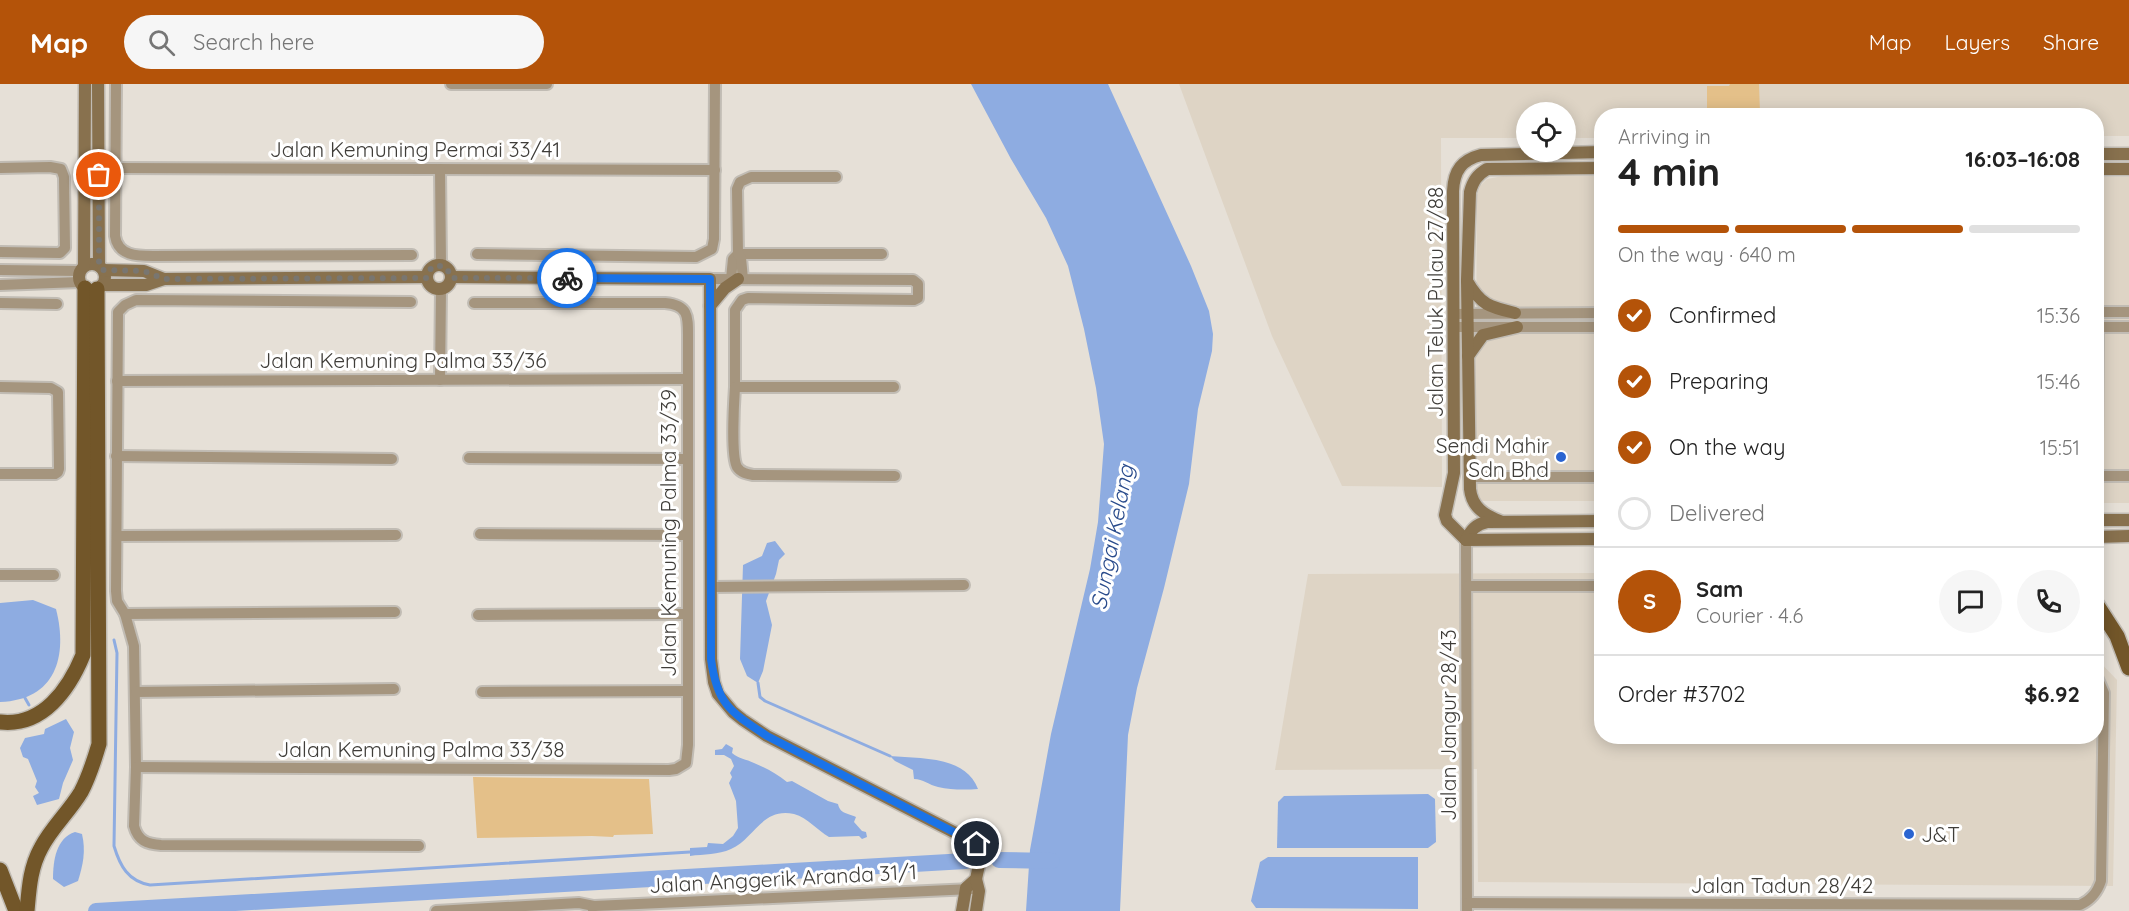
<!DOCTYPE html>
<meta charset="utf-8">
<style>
:root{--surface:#fff;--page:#f6f6f6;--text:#222;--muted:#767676;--line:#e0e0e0;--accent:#b45309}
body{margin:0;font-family:Quicksand,sans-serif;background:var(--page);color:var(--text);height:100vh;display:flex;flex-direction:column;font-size:22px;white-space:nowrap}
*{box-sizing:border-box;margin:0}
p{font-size:20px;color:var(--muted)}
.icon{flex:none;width:33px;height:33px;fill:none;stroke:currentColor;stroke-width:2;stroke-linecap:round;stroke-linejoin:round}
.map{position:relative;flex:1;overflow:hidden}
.sheet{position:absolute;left:1594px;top:24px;width:510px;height:636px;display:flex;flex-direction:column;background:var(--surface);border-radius:24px;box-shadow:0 3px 15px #0003}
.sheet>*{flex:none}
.tools{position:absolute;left:1516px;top:18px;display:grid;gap:12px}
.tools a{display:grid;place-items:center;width:60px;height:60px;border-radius:50%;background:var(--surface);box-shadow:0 3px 15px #0003;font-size:30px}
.pin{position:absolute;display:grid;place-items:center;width:51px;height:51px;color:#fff;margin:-26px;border:3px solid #fff;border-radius:50%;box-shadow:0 2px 6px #0007}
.courier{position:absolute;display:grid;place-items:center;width:60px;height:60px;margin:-30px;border:4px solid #1a73e8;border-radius:50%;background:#fff;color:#222;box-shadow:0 2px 8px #0007}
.summary em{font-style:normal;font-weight:700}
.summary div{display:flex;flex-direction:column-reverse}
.summary{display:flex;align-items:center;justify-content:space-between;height:102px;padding:0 24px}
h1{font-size:39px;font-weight:700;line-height:45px}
.bar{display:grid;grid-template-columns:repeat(4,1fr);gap:9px 6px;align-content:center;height:72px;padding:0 24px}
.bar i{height:8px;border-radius:4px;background:var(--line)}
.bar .current{background:var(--accent)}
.bar p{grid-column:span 4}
.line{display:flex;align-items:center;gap:15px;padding:0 24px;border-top:2px solid var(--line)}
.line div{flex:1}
.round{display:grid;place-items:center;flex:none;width:63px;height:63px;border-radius:32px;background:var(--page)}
ol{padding:0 24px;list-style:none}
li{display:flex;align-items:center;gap:18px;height:66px}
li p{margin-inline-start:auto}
li .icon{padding:6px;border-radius:50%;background:var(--accent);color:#fff;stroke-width:4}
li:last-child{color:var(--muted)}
li i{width:33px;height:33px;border:3px solid var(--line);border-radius:50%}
header{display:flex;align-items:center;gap:36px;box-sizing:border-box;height:84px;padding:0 30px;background:var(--accent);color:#fff}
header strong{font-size:28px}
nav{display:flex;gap:33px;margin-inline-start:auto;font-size:21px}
.search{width:420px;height:54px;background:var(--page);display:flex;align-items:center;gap:15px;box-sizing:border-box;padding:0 21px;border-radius:33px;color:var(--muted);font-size:22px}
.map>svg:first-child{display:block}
.built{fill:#ded4c5}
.green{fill:#e4c089}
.water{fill:#8eace1}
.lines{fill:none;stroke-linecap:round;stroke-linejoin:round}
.stream{stroke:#8eace1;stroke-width:3}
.river{stroke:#8eace1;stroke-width:16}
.street-casing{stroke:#c1bcb4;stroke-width:14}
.secondary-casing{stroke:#c1bcb4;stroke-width:15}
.primary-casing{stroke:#c1bcb4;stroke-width:18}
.street{stroke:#a5957e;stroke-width:10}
.secondary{stroke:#88714e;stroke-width:12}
.primary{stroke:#725629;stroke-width:15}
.done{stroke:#797670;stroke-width:6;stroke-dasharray:0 10.8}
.route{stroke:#1a73e8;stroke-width:8}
.poi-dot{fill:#2a64d1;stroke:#fff;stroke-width:2}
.labels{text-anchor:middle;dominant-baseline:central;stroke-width:6;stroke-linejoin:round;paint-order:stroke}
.street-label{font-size:21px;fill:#3f3d39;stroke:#fff}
.poi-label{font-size:21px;fill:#3f3d39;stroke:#fff;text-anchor:end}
.water-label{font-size:22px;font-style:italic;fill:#284a8b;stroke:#fff}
</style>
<header>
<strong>Map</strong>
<div class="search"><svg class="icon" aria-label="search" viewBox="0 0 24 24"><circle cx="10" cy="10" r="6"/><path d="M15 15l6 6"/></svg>Search here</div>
<nav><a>Map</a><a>Layers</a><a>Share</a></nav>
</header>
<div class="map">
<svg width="2129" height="827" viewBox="0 0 2129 827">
<rect width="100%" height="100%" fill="#e6e0d7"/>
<g class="built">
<path d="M1179,0H2129V52H2097V32H1602V54H1566V28H1527V54H1441L1442,403L1342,402L1272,252Z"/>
<path d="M1503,92H1602V417H1481L1475,408L1477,111L1480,102L1487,95Z"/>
<rect x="2097" y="93" width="32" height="326"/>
<path d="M1602,489V652H2097V575L2117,596L2113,802L1478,798L1477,685L1275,686L1308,490Z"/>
</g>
<g class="green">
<path d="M1730,0H1759L1760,29L1707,30V2H1729Z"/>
<path d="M473,693L649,695L653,750L614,751L613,753L592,752L477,754Z"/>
</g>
<g class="water">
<path d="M971,0H1108L1191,182L1209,227L1213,250L1212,267L1198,325L1189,400L1164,504L1137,604L1128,651L1120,827H1026L1030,766L1051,650L1090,485L1098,438L1104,360L1096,304L1084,245L1068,182L1046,134L1011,75Z"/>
<path d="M775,457L785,470L779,476L776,490L766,517L772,541L763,587L758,599L747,592L740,575L743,481L762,472L767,459Z"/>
<path d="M33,516L56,525C68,572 56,616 0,618V519Z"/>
<path d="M66,635L74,648L70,664L73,676L63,699L59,715L37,721L33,712L39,709L35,703L37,697L28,675L23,673L20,664L25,654L44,650L45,645Z"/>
<path d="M726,660L733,664L732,669C739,675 746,675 754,679C766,684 777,690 787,698L792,697L828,717L838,720C840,730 848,729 856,733L854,738L862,747L866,748L867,753L862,755L859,752L829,753C817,746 808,734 794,730C762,723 754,755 731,765C718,771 704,770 690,772V764L707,763L708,759L723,760L733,752L738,744L736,717L729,699L732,693L730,689L734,682L731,675L724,671H715V666L722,665Z"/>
<path d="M890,672C920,675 965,671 978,705C965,706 951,706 938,703C929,701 923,695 914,695L913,686L895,677Z"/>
<path d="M1428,710L1435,715L1436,758L1428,764H1277L1278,718L1284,712Z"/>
<path d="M75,748L82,750C86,767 83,781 78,797L64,803L53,795C53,777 56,754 75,748Z"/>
<path d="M1268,773H1418V825L1256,824L1251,817L1260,778Z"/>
</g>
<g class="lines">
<g class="stream">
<path d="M114,556L117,569L114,762C120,782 128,797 150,801L690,768"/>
<path d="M758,599L760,613L765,617L890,672"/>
<path d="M25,614L29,621"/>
</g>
<g class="river">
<path d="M999,776L1052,777"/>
<path d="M96,827L966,777"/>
</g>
<g class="street-casing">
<g id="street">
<path d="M116,0L115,152C118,172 137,172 153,172L412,171"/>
<path d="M451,0H547"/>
<path d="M0,84L50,83L61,85L64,93L65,164L60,169L0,168"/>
<path d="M116,84L715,86"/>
<path d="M440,85L441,181"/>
<path d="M477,170L696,173L712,165L714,155L715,0"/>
<path d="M738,170H882"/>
<path d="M0,186L80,187"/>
<path d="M710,195L913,196L918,200V214L914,216L748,214L742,216L735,226V303"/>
<path d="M731,195L733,175L738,170"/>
<path d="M743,195L741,174L738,170L737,105L740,98L751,93H836"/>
<path d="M0,201L80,198"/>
<path d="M411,218L136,216L125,221L118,228L116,507L117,517L125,530L134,562L136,683L134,742C138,757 147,760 161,761L419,762"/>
<path d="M0,219L57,220"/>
<path d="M2097,228H2129"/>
<path d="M1454,230L1602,229"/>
<path d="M1454,243H1602"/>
<path d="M2097,243H2129"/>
<path d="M440,296L441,204"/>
<path d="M117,297L688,295"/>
<path d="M0,303L51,304L58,308L59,385L58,388L55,390H0"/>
<path d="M894,303H735C734,318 731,372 737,383C741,389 747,390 753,391L895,392"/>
<path d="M2097,359L2098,243"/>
<path d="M116,372L392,375"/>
<path d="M469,374L688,375"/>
<path d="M2097,392H2129"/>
<path d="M1469,393H1602"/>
<path d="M480,450L688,451"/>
<path d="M117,452L396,451"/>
<path d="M1466,456L1467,827"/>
<path d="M0,491H54"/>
<path d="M1467,502H1602"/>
<path d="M711,503L964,501"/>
<path d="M125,530L395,528"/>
<path d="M478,531L688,530"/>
<path d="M136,608L394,605"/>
<path d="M482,608L688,607"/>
<path d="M136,683L669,686L676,685L686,679L688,661V253C688,233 689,221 665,219H474"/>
<path d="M1467,819L2080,821C2091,816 2097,809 2101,797L2104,609L2097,593"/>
<path d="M436,827L579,819L594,822"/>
<path d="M593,827L594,822L972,805"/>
</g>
</g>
<g class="secondary-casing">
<g id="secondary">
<path d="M98,0L99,182"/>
<path d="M2097,70H2129"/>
<path d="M2097,85H2129"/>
<circle cx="92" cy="193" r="13"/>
<circle cx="439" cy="193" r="12"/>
<path d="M84,182L85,0"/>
<path d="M103,186L144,187L164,195"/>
<path d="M451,193L710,195L711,575L714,598L718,610L733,628L743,636L767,652L977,760L982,767L976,795L966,804L962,827"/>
<path d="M1467,197C1481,221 1489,223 1515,229"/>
<path d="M102,201H146L164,195L427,193"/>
<path d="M710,222L725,204L738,195"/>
<path d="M1468,272L1483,251L1517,243"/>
<path d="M2097,436H2129"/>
<path d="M1500,437C1484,431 1472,423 1470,405L1467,196L1470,108C1473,97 1477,91 1487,85L1602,84"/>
<path d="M2097,453L2129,452"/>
<path d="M1466,456L1447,437L1445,431L1454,389L1453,107C1454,86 1462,76 1481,71L1602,68"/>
<path d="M1466,456C1471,446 1476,440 1487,438L1602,437"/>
<path d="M1466,456L1602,455"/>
<path d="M976,795L979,807L976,827"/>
</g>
</g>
<g class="primary-casing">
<g id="primary">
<path d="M2097,521L2117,552L2129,584"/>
<path d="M0,638C43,643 69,605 83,571L85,204"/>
<path d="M0,786L16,827"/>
<path d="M27,827C29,805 30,784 41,764C51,744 69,728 81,708C89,693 94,677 99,660L97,205"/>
</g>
</g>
<use href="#street" class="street"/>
<use href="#secondary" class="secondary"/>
<use href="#primary" class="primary"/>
</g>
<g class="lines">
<path class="done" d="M99,91V182L103,186L144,187L164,195L427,194L431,184L437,181L447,184L451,194H567"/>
<path class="route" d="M567,194L710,195L711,575C717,621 731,628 767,652L977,760"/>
</g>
<g class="poi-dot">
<circle cx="1561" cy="373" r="6"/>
<circle cx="1909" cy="750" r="6"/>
</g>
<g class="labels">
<g class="street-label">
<text x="415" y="65">Jalan Kemuning Permai 33/41</text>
<text transform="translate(1435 218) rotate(-90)">Jalan Teluk Pulau 27/88</text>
<text x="403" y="276">Jalan Kemuning Palma 33/36</text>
<text transform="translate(668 449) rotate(-90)">Jalan Kemuning Palma 33/39</text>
<text transform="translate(1448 641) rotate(-90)">Jalan Jangur 28/43</text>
<text x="421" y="665">Jalan Kemuning Palma 33/38</text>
<text transform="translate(783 794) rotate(-3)">Jalan Anggerik Aranda 31/1</text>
<text x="1782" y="801">Jalan Tadun 28/42</text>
</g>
<g class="poi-label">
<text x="1549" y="361">Sendi Mahir<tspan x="1549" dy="24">Sdn Bhd</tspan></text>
<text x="1921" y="750" text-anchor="start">J&amp;T</text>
</g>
<g class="water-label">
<text transform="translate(1112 453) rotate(-79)">Sungai Kelang</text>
</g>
</g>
</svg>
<div class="tools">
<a><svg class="icon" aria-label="locate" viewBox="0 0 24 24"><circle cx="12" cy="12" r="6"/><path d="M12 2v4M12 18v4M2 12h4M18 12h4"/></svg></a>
</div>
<div class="pin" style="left:99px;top:91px;background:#ea580c"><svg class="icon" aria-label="bag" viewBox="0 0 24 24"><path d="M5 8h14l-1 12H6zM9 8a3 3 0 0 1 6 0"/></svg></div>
<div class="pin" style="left:977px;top:760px;background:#1f2937"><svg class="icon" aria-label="home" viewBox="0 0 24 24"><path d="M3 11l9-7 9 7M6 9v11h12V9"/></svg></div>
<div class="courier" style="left:567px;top:194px"><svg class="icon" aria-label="bike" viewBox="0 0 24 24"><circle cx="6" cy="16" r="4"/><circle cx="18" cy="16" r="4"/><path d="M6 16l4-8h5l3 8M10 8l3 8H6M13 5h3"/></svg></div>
<section class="sheet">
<div class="summary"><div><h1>4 min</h1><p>Arriving in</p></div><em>16:03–16:08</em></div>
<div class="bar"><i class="current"></i><i class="current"></i><i class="current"></i><i></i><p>On the way · 640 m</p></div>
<ol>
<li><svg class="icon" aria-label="check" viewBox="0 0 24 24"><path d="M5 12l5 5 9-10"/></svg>Confirmed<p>15:36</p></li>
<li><svg class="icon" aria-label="check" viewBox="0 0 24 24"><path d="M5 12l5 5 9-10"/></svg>Preparing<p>15:46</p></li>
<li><svg class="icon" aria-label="check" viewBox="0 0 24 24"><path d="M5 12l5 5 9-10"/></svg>On the way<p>15:51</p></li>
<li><i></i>Delivered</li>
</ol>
<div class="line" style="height:108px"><b class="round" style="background:var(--accent);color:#fff">S</b><div><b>Sam</b><p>Courier · 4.6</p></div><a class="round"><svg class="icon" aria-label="chat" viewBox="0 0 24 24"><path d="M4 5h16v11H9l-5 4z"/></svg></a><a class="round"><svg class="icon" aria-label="phone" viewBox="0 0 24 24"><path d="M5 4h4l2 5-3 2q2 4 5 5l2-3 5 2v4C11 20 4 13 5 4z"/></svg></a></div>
<div class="line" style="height:78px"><div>Order #3702</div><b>$6.92</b></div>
</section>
</div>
